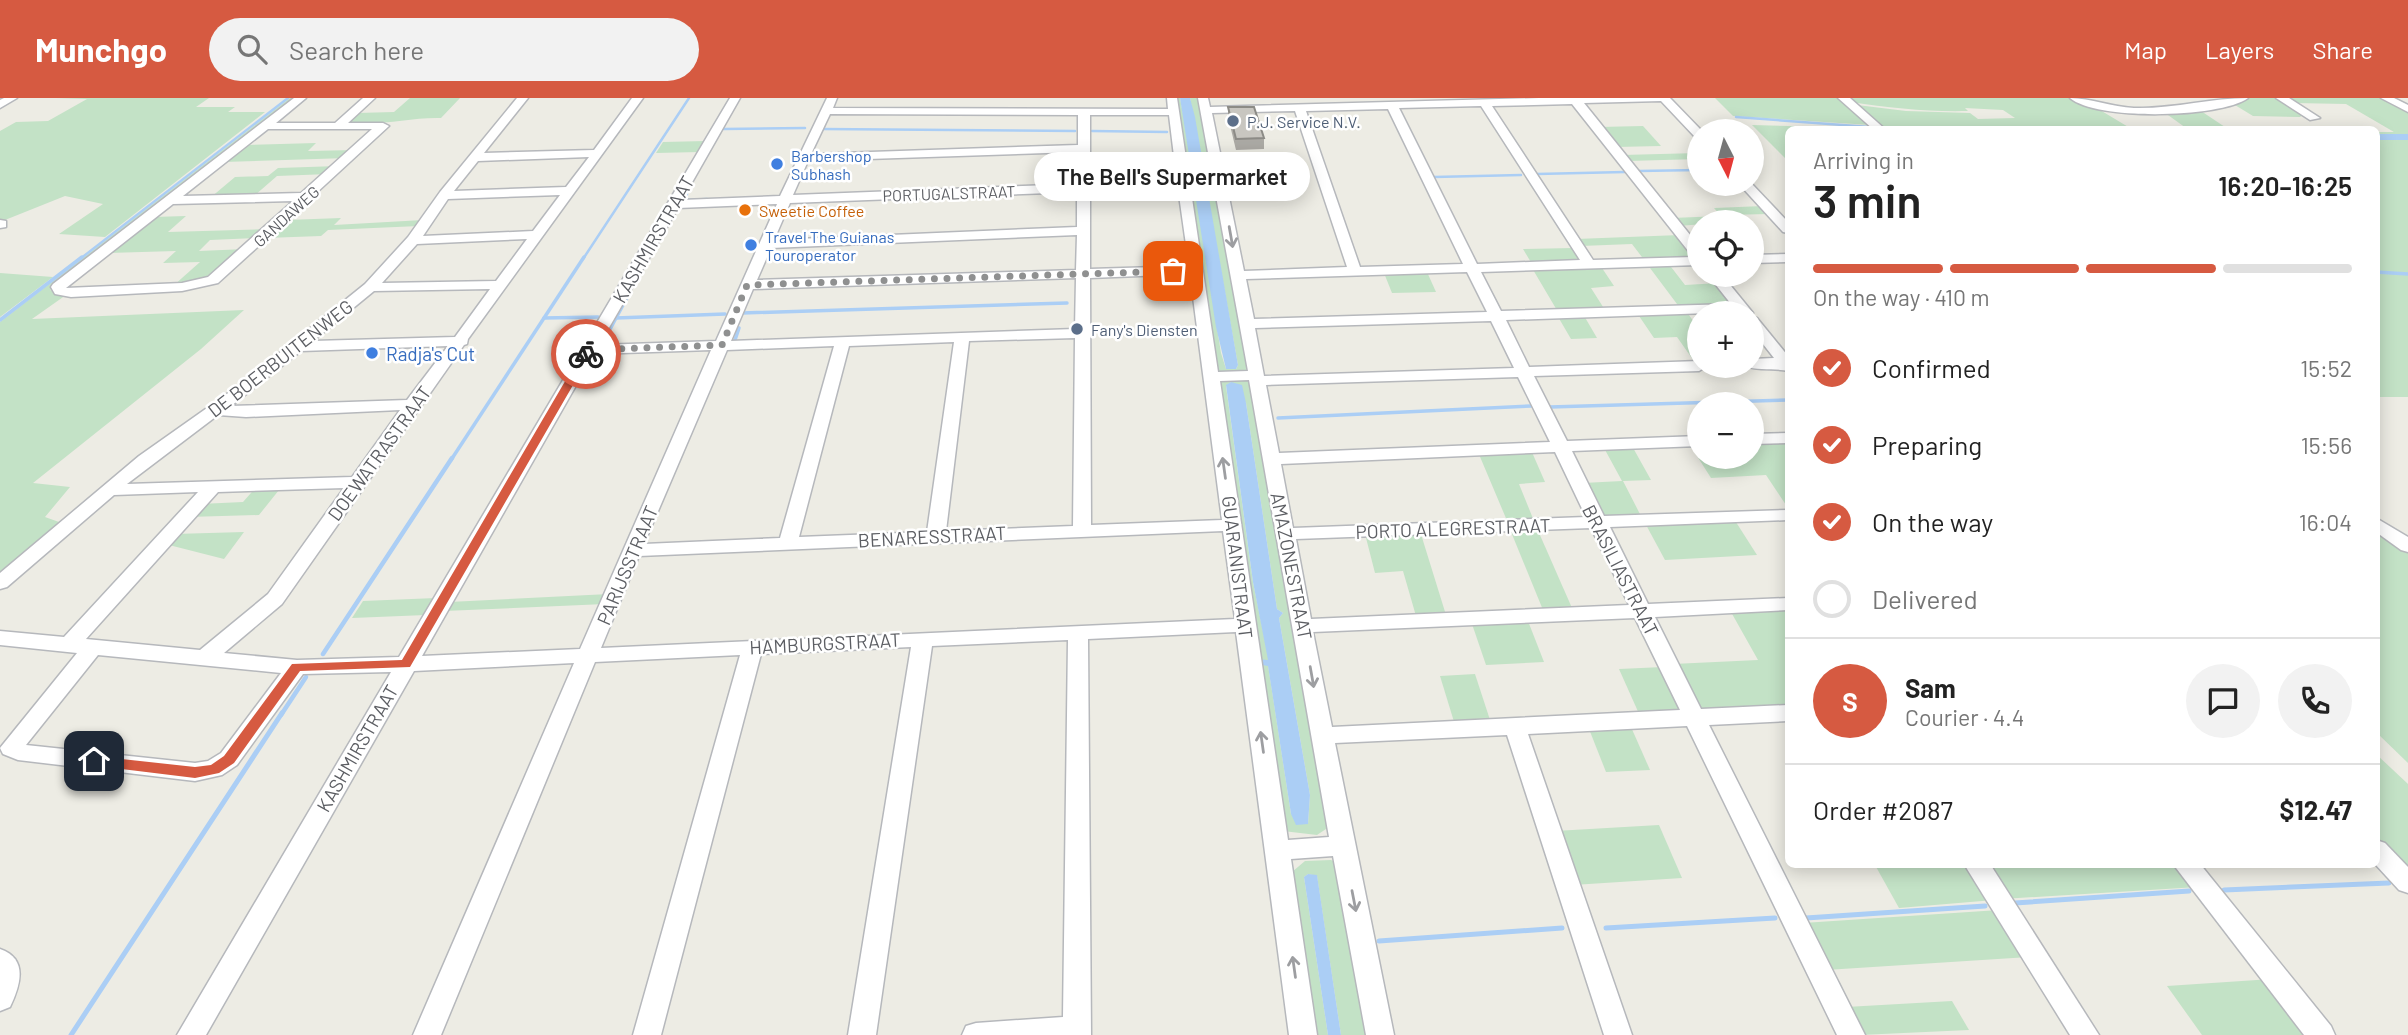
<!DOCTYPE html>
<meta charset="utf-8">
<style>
:root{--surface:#fff;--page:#f2f2f2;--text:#222;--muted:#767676;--line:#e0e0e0;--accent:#d65a41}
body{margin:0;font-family:Barlow,sans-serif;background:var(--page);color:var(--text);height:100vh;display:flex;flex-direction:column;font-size:26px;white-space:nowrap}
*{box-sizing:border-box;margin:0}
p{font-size:23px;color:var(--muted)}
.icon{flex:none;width:38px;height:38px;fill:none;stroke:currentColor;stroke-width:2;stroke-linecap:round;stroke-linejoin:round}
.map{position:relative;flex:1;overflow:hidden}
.drawer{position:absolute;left:1785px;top:28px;width:595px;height:742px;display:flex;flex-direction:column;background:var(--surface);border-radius:10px;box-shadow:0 4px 18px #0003}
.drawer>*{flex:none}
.needle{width:46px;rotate:174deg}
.tools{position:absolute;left:1687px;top:21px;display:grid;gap:14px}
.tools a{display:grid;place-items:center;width:77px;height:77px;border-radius:50%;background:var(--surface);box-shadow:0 4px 18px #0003;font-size:35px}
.pin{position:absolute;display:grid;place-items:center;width:60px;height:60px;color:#fff;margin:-30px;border-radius:14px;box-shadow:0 4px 10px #0006}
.courier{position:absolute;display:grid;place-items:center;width:70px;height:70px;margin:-35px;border:5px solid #d65a41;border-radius:50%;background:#fff;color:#222;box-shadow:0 2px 9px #0007}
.bubble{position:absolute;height:49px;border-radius:24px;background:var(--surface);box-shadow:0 4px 18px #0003;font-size:23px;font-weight:600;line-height:49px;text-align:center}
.head em{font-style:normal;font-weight:600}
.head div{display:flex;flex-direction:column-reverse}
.head{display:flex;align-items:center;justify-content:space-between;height:119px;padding:0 28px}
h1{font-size:46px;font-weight:600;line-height:52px}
.bar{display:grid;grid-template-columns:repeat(4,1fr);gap:10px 7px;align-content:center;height:84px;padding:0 28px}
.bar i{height:9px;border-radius:5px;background:var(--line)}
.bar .on{background:var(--accent)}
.bar p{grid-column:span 4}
.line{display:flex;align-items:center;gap:18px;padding:0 28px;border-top:2px solid var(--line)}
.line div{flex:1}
.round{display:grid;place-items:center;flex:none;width:74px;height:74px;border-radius:37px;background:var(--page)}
ol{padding:0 28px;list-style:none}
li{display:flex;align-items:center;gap:21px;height:77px}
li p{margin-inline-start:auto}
li .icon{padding:7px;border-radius:50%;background:var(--accent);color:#fff;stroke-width:4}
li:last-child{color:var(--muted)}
li i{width:38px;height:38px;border:4px solid var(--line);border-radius:50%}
header{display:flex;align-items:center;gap:42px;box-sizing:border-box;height:98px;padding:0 35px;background:var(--accent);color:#fff}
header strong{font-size:33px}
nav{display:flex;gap:38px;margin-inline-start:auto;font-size:24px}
.search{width:490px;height:63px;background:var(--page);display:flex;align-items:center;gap:18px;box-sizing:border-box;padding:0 24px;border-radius:38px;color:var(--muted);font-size:26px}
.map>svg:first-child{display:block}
.green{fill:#c3e2c6}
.water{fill:#abcef5}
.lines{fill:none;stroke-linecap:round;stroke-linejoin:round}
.stream-far3{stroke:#abcef5;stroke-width:2.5}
.stream-far2{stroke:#abcef5;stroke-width:3.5}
.stream-far1{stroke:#abcef5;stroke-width:4.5}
.stream{stroke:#abcef5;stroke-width:5}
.canal{fill:#abcef5;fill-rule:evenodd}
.minor-casing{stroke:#b6b8bc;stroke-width:3}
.minor{fill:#fff;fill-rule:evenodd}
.wall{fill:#acaaa5}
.building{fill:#c8c6c0;stroke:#8c8b86;stroke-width:2}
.oneway{stroke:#9d9ea1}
.route{fill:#d65a41}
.done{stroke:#8f9090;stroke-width:7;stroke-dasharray:0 12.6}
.service-dot{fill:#5c6f8a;stroke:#fff;stroke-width:2.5}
.shop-dot{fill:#3f7fe0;stroke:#fff;stroke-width:2.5}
.food-dot{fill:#e8710a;stroke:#fff;stroke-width:2.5}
.labels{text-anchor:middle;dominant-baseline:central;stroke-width:5;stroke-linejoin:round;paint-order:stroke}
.far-service-label{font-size:16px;fill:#4e5e75;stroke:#fff;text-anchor:start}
.far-shop-label{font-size:16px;fill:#366cbe;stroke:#fff;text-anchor:start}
.far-street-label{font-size:16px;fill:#5c5e63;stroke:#fff}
.far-food-label{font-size:16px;fill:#c56008;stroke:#fff;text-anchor:start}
.street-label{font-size:19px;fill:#5c5e63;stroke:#fff}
.shop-label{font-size:19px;fill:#366cbe;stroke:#fff;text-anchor:start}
</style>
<header>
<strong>Munchgo</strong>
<div class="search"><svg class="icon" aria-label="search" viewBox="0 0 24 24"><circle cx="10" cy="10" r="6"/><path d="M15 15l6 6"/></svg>Search here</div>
<nav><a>Map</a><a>Layers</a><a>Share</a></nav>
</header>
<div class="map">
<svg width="2408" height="937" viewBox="0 0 2408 937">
<rect width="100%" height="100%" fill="#edece4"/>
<g class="green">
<path d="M56,0H209L196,9H235L228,14H265L105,139L59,136L103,106L65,98L0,124V33L16,24L48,23L87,1Z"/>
<path d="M290,0H299L50,192L66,197L32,221L244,212L201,251L33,385L70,389L45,419L59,424L0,477V224Z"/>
<path d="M410,0H460L441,20C410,19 379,29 348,24L357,15L394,14Z"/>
<path d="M1175,0H1180L1184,21L1221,255L1226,271H1236L1238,267L1190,0H1200L1249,273L1246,275L1217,274Z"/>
<path d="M1715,0H1839L1870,27L1733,18Z"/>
<path d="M1847,0H2071L2084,8L2100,12L2130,30H2186L2161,12L2198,11L2228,31H2251H1881L1857,7L1906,13L1970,15L1978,21L2015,20L2003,12L1965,10L1968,13C1928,14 1890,10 1851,4Z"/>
<path d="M2246,0H2277L2304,16L2300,19L2253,18L2230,4Z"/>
<path d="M2285,0H2381L2408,14V299H2377V34H2394L2346,6L2294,5Z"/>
<path d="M1752,27L1873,30L1874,31L1788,32V63Z"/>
<path d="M1643,28L1661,48L1616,49L1599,29Z"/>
<path d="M706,43L700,54L656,55L663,44Z"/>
<path d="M316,45L308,53L356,52L347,60L223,64L244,47Z"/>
<path d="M1699,55V61L1628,63L1622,57Z"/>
<path d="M338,68L329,76L277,78L254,98L210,100L235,79L268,78L278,70Z"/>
<path d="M1763,108L1770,116L1722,117L1727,124L1679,128L1672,120L1721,118L1714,110Z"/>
<path d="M186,118L168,134L269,131L259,140L210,142L199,153L246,151L214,180L173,188L200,164L163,165L176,153L108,155L153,119Z"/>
<path d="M341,120L334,127L423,122L419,128L328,132L321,138L266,140L287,122Z"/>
<path d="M1680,137L1696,160L1645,163L1632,146L1581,148L1576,141Z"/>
<path d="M1573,150L1582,163L1532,166L1523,151Z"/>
<path d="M1668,165L1685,187L1719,185L1734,206L1680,210L1647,166Z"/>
<path d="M1600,167L1614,188L1591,190L1605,212L1558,214L1532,170Z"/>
<path d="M1427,174L1436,194L1392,195L1384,175Z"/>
<path d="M0,175L53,179L0,219Z"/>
<path d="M1686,213L1699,231V266H1696L1677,239L1654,240L1637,215Z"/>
<path d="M1583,216L1597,240L1571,241L1557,217Z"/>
<path d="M1247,281L1250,283L1329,729L1317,737L1283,733L1257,566L1268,567L1291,716L1308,726L1310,697L1279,520L1283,515L1277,511L1246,305L1231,284L1226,288L1253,484L1269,563L1257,561L1217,282Z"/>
<path d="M1788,342V410L1766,377L1711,380L1690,347L1699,346V359H1752V344Z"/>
<path d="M1632,348L1651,382L1623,383L1642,420L1601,422L1583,385L1622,383L1604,350Z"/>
<path d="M1531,352L1545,384L1519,386L1534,423L1508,425L1478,354Z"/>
<path d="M283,387L259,417L188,419L200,406L243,404L257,388Z"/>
<path d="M1734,421L1757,457L1665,462L1645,425Z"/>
<path d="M1536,428L1572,510L1543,512L1509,429Z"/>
<path d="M2376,428L2408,452V665L2377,635Z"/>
<path d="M1420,433L1446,517L1416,518L1403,473L1375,475L1365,436Z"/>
<path d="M244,434L224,461L165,446L174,436Z"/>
<path d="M609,496L605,506L444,513L449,504Z"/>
<path d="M436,500L426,517L352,520L363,503Z"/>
<path d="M1788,511V611L1709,615L1699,612L1673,566L1758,562L1731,514Z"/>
<path d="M1528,523L1544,564L1486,567L1472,526Z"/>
<path d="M1663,569L1681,613L1640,618L1619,571Z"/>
<path d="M1475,576L1491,625L1455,627L1440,578Z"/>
<path d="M1631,629L1650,672L1606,674L1589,631Z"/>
<path d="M2376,656L2408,686V778L2377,745Z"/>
<path d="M1659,727L1682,780L1573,787L1555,733Z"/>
<path d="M1331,762L1337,765L1371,937H1341L1317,778L1308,776L1304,779L1328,937H1312L1292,774L1305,763Z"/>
<path d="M2013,766L2180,767L2198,789L2002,801L1980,768Z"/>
<path d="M1875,767H1971L1994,802L1899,810Z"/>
<path d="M1999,812L2029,859L1826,872L1803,825Z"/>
<path d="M2272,881L2316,937H2202L2167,888Z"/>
<path d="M1952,903L1969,932L1860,937L1846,909Z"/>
</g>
<g class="water">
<path d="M1180,0H1190L1195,19L1238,267L1236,271H1226L1216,229Z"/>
<path d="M1231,284L1242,287L1246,305L1277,511L1283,515L1279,520L1310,697L1308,726L1296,727L1291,716L1268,568L1257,566V561L1268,562L1253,484L1226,287Z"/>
<path d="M1308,776L1317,777L1341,937H1328L1304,779Z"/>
</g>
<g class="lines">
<g class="stream-far3">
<path d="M1736,19L1870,29"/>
<path d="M724,31L805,30"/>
<path d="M822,31L1075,33"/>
<path d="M1092,33L1167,34"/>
<path d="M1639,73L1699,72"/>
<path d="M1537,76L1625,74"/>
<path d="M1434,79L1521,77"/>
<path d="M687,96L684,102L707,101"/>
<path d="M80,161L288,0"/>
<path d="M583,161L689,0"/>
</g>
<g class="stream-far2">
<path d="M2376,174L2408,176"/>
<path d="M742,215L1067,205"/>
<path d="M544,220L598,219"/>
<path d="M616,220L725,216"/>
<path d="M0,222L82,159"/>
<path d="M735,242L739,230"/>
<path d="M602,246L629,196"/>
<path d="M1550,309L1788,302"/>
<path d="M1278,320L1531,308"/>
<path d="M451,362L584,159"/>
</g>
<g class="stream-far1">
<path d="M323,556L452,360"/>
<path d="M281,617L306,579"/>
</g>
<g class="stream">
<path d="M2224,792L2389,785"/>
<path d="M2015,805L2189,793"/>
<path d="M1806,820L1985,808"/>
<path d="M1606,830L1775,820"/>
<path d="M1379,843L1562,830"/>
<path d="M71,937L282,615"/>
</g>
<rect class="canal" x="2376" y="36" width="32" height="6"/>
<g class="minor-casing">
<g id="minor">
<path d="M4,0H17L0,10V2Z"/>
<path d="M294,0H306L276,25H335L363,0H375L348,25H383L389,28L313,98L312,102L308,103L218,185L182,193L71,199L55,196L51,189L53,186ZM268,31H372L301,95L183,98ZM293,103L208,179L182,185L66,190L173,106Z"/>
<path d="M517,0H528L484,55L594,52L632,0H643L468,241L467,246L464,247L282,506L224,555L297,562L399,559L730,0H740L682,102L780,98L827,0H837L833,10L1168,11L1167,0H1177L1218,274L1248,273L1198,0H1208L1210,9L1539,0H1670L1702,33H1699V40L1695,39L1661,3L1584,5L1699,148V167L1481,174L1501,213L1731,206L1708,177H1722L1753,215L1752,217L1738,214L1506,222L1529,269L1699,263V268H1707L1699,273L1534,278L1567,343L1699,338V348L1572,353L1604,418L1788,412V422L1610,429L1648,506L1788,500V512L1655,519L1701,611L1788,607V623L1709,627L1865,937H1837L1687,628L1528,636L1632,937H1604L1507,637L1335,645L1394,937H1366L1333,758L1291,761L1317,937H1289L1236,534L1088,541L1091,937H962L966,928L976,925L1063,919L1068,542L932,548L876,937H848L911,549L761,556L661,937H633L740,557L595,564L441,937H413L574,565L414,573L206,937H177L391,574L303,576L237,667L222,677L195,683L18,662L3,656L0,650L77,555L0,547V533L64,539L198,394L114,397L7,489L0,491V475L139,358L241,286L365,186L408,139L440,94ZM1572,6L1693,159L1593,162L1492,8ZM1481,8L1580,162L1477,166L1399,10ZM1388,11L1463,166L1360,169L1306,13ZM1295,13L1347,169L1244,173L1212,15ZM830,16L1078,17V47L811,56ZM1090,17H1169L1177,83L1090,86ZM1078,54L1077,86L793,97L808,63ZM589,59L566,89L454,93L478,63ZM1178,90L1189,168L1090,171V93ZM1077,94V129L774,142L790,105ZM560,97L533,133L423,138L448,101ZM777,106L716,243L599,247L678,110ZM1077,137L1076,172L757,182L771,150ZM527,141L496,183L382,185L417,146ZM1467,174L1487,214L1254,221L1246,181ZM1190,176L1222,422L1091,427L1090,180ZM1076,180L1075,231L731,243L753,191ZM490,191L455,239L313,243L374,193ZM1491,223L1514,270L1264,278L1255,230ZM1075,240L1073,428L946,433L969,243ZM954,244L927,434L799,439L849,248ZM448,248L407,302L231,308L301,253ZM834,248L780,440L644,446L727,252ZM711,252L580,551L422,558L594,256ZM1518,279L1550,344L1279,355L1266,287ZM1249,282L1329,739L1288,742L1220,283ZM400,312L352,379L127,386L218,317L246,319ZM1555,354L1586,419L1293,430L1281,366ZM344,390L268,496L200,552L86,541L218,394ZM1591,430L1629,507L1311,521L1296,441ZM1223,433L1235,521L601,550L639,458ZM1635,520L1680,612L1332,629L1313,534ZM98,557L281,575L221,655L208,663L195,665L26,647Z"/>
<path d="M1838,0H1850L1886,32H1874Z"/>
<path d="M2070,0C2091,0 2112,9 2134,10C2173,11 2210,0 2248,0C2221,20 2097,23 2070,0Z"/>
<path d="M2276,0H2289L2320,20L2310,22Z"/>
<path d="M2381,0H2394L2408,7V14Z"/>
<path d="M1739,86H1752L1788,124V135L1783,134Z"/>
<path d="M0,122L6,123V129L0,130Z"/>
<path d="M1788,156V164L1752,165V157Z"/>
<path d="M1752,219L1757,220L1788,258V273C1776,270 1757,273 1745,268H1752V261L1774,260L1752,232Z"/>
<path d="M1788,335V345L1752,346V336Z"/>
<path d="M2376,420L2408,439V454L2401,452L2376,434Z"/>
<path d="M2376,742L2385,745L2408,769V795L2399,792L2375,766Z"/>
<path d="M1964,766H1990L2099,937H2070Z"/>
<path d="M2173,766H2200L2331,928L2335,937H2304Z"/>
<path d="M0,851C29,861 20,888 10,909L0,913Z"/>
</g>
</g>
<use href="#minor" class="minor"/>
</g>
<path class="wall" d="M1228,9L1264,40V51L1236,52L1228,19Z"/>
<path class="building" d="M1228,9H1254L1264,40L1236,41Z"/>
<defs><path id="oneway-shaft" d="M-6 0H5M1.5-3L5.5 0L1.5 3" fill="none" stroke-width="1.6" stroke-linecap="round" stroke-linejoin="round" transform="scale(1.75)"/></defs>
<g class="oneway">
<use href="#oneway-shaft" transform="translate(1231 139) rotate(80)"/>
<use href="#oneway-shaft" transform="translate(1224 370) rotate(-98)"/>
<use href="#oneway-shaft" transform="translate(1312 579) rotate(80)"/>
<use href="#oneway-shaft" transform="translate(1262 644) rotate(-98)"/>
<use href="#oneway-shaft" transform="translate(1354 803) rotate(79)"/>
<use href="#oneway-shaft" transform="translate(1294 869) rotate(-98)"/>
</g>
<path class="route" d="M586,253L591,256L410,569L300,573L234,665L219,675L195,680L89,667L87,663L94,658L195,669L211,667L224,658L292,566L402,562L581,256Z"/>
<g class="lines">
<path class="done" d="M586,256L589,252L722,247L747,187L1173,173"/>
</g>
<g class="service-dot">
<circle cx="1233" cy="23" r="7"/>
<circle cx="1077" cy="231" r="7"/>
</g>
<g class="shop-dot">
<circle cx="777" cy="66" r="7"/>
<circle cx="751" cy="147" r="7"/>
<circle cx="372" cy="255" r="7"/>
</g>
<circle class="food-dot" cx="745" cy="112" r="7"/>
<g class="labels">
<g class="far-service-label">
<text x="1247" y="23">P.J. Service N.V.</text>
<text x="1091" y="231">Fany's Diensten</text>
</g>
<g class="far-shop-label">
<text x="791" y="57">Barbershop<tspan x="791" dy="18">Subhash</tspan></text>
<text x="765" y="138">Travel The Guianas<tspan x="765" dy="18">Touroperator</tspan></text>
</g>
<g class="far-street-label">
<text transform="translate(949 95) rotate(-2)">PORTUGALSTRAAT</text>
<text transform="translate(286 118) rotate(-42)">GANDAWEG</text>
</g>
<g class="far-food-label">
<text x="759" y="112">Sweetie Coffee</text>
</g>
<g class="street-label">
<text transform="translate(653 141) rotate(-60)">KASHMIRSTRAAT</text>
<text transform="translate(280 260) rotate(-38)">DE BOERBUITENWEG</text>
<text transform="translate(379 355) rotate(-54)">DOEWATRASTRAAT</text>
<text transform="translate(1453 430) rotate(-2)">PORTO ALEGRESTRAAT</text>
<text transform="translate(932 438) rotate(-3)">BENARESSTRAAT</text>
<text transform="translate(627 467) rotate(-67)">PARIJSSTRAAT</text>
<text transform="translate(1292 468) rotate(79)">AMAZONESTRAAT</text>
<text transform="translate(1238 469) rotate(83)">GUARANISTRAAT</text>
<text transform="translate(1621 472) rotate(63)">BRASILIASTRAAT</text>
<text transform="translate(825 545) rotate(-3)">HAMBURGSTRAAT</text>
<text transform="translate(357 650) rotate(-60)">KASHMIRSTRAAT</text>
</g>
<g class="shop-label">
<text x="386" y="255">Radja's Cut</text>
</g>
</g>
</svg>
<div class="tools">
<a><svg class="needle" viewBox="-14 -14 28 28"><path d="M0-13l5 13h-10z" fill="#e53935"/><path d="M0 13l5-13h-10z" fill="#767676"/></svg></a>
<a><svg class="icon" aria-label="locate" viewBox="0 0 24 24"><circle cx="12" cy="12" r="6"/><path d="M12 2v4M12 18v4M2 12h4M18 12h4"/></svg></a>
<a>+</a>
<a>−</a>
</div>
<div class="pin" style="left:1173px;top:173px;background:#ea580c"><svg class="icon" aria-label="bag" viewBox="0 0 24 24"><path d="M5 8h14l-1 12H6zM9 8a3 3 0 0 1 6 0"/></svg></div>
<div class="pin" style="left:94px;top:663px;background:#1f2937"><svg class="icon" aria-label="home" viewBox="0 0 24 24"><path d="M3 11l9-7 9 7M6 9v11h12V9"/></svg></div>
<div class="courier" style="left:586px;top:256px"><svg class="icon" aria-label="bike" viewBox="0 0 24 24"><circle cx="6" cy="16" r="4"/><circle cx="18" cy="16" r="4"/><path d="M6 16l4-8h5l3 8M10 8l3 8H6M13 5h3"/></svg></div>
<div class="bubble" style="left:1034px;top:54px;width:276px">The Bell's Supermarket</div>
<section class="drawer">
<div class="head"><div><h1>3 min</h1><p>Arriving in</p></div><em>16:20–16:25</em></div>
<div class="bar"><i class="on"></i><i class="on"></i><i class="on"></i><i></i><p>On the way · 410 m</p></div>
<ol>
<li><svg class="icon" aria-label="check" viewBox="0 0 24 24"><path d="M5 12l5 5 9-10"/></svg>Confirmed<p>15:52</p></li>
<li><svg class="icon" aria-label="check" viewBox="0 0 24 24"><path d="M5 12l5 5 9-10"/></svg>Preparing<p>15:56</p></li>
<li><svg class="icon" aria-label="check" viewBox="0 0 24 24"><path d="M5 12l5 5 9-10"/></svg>On the way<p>16:04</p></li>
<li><i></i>Delivered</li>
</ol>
<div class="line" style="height:126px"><b class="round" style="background:var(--accent);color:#fff">S</b><div><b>Sam</b><p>Courier · 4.4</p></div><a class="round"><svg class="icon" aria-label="chat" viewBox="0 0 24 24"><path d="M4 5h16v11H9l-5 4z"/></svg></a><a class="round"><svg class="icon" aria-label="phone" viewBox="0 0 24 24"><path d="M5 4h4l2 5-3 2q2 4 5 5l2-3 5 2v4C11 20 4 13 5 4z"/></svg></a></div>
<div class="line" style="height:91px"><div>Order #2087</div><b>$12.47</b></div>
</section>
</div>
